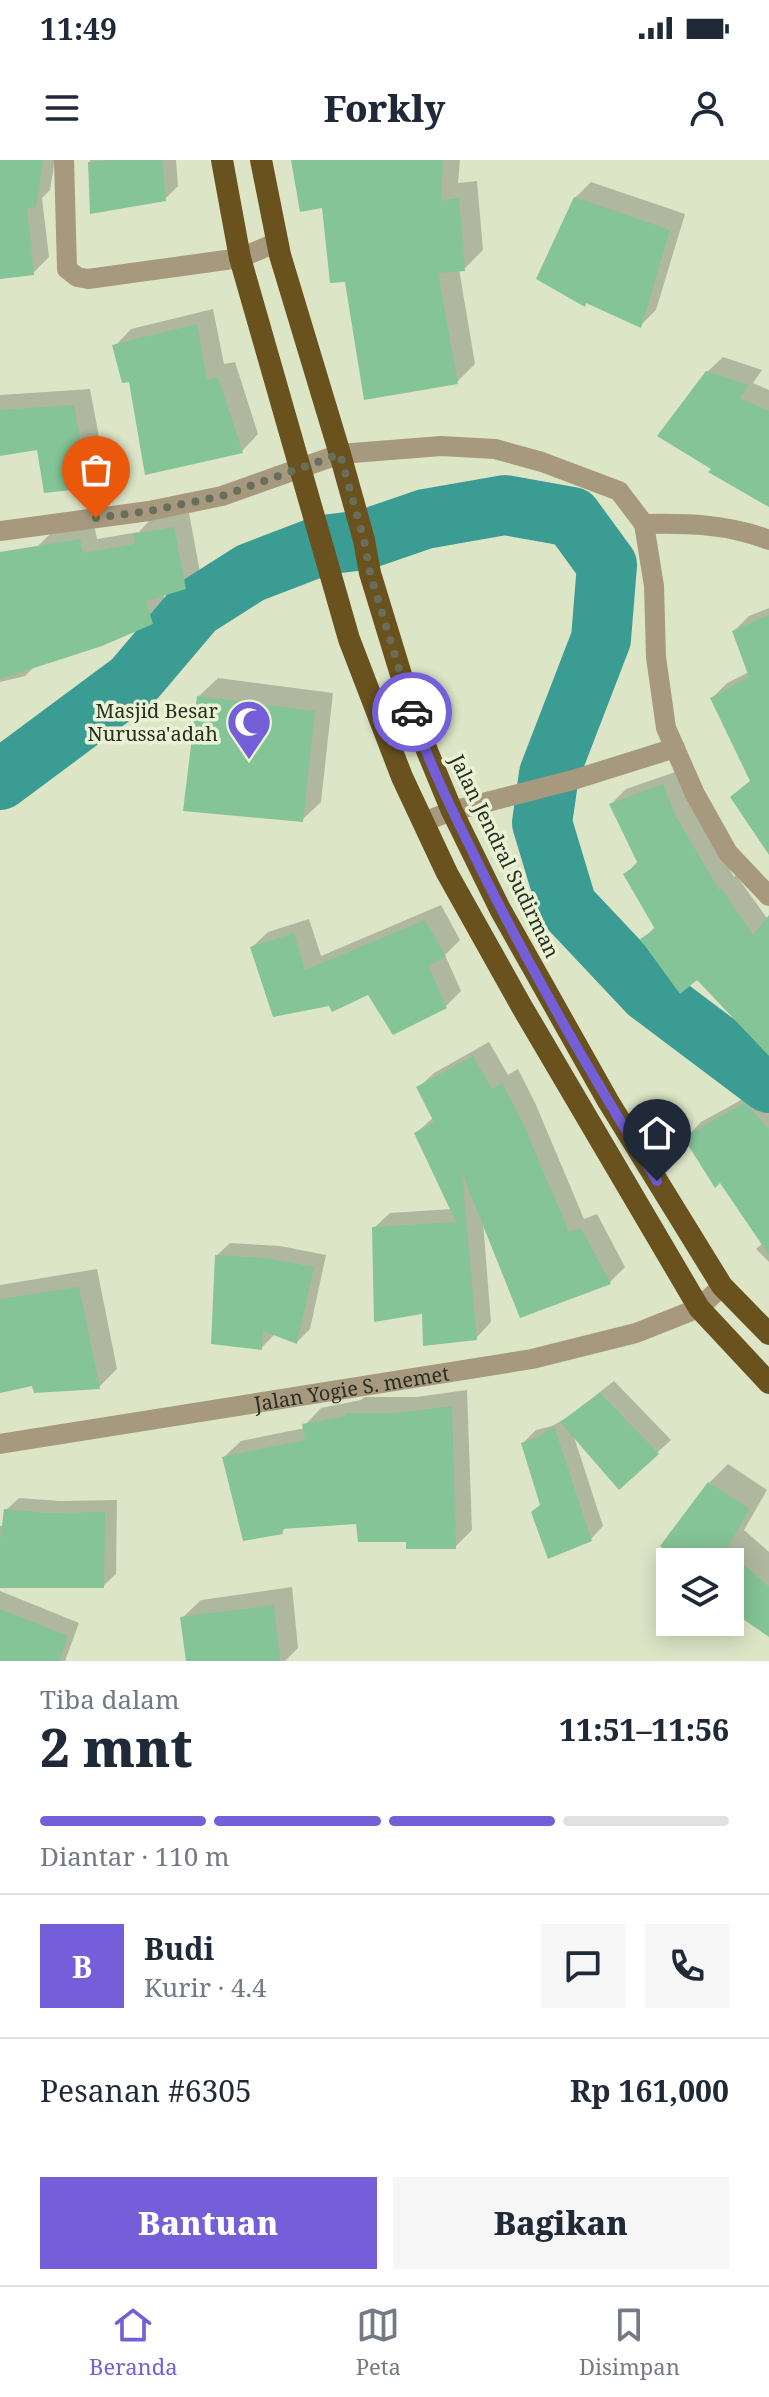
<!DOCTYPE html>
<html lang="id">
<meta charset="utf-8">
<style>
:root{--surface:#fff;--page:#f6f6f7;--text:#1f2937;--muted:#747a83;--line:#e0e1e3;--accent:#745fd9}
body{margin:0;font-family:"Noto Serif",serif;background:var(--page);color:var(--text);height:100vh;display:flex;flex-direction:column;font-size:30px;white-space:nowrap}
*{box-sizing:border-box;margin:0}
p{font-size:26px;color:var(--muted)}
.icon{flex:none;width:44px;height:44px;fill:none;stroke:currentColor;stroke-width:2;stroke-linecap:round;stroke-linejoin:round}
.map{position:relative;height:1501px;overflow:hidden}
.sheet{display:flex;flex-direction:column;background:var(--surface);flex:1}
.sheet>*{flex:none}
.controls{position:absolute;left:656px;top:1388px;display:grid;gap:16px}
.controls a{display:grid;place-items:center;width:88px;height:88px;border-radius:0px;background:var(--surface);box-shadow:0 4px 20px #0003;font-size:40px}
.pin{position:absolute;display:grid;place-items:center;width:68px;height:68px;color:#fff;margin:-82px -34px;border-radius:50% 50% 50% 0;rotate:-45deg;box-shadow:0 0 8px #0007}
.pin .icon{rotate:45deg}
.courier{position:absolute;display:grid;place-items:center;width:80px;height:80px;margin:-40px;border:6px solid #745fd9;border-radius:50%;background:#fff;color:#222;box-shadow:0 2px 10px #0007}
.headline em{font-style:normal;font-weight:800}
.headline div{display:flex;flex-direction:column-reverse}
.headline{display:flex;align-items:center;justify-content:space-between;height:136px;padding:0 40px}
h1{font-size:52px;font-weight:800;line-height:60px}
.bar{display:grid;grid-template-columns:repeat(4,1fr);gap:12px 8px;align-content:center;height:96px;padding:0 40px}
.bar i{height:10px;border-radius:6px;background:var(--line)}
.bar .selected{background:var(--accent)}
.bar p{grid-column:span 4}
.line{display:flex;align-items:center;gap:20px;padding:0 40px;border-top:2px solid var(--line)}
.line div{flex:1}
.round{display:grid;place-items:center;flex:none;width:84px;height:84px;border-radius:0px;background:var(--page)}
.action{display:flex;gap:16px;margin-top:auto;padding:16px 40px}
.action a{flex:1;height:92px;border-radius:0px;background:var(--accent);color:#fff;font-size:32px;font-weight:800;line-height:92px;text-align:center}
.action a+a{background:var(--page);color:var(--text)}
.status{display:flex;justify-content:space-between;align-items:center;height:56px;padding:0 40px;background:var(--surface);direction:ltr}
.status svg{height:22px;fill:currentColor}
header{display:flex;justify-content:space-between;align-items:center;height:104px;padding:0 40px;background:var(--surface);font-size:36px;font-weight:800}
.menu{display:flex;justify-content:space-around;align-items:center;height:112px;border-top:2px solid var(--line);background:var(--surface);font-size:22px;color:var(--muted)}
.menu a{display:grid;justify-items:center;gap:4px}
.menu .selected{color:var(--accent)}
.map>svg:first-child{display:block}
.shadow{fill:#0003}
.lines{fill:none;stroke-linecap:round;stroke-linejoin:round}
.river{stroke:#3b9c93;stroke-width:60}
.building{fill:#85c496}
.minor{stroke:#a6997e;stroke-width:20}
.tertiary{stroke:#a6997e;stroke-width:20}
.trunk{stroke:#69521e;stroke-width:22}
.done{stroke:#696d5c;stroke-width:8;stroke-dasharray:0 14.4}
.route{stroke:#745fd9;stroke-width:10}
.labels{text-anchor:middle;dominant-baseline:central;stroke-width:7;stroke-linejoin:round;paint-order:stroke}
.poi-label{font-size:20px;fill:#2a2d22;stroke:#eaf2d4;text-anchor:end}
.street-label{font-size:20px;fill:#2a2d22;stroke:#eaf2d4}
</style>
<div class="status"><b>11:49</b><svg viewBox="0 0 49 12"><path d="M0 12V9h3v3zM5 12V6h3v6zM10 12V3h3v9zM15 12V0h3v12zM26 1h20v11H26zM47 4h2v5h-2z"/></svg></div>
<header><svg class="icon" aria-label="menu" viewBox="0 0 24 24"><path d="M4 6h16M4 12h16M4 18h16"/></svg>Forkly<svg class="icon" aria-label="person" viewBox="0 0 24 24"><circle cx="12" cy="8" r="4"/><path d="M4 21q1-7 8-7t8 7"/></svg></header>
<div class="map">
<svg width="769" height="1501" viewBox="0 0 769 1501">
<rect width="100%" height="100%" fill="#dde5c7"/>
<g class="shadow">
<path d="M0,0H55L50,30L42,38L49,97L33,113L0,117Z"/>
<path d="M90,0H176L178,26L165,39L92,52Z"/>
<path d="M294,0H460L458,23L477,21L483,90L464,109H459L475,204L457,222L346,119L324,46Z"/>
<path d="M591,22L685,54L656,150L640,166L575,38Z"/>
<path d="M213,149L224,204L235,202L258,274L242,291L130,220L115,186L131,169Z"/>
<path d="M723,197L762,210L753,223L769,230V346L707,212Z"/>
<path d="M90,229L105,309L88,326L38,288L0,294V235Z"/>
<path d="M189,353L200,412L185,427L163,434L167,447L152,462L36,505L25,516L0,522V400L37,387L52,372L94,365L97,379L139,372L150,360Z"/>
<path d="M769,448V677L733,638L752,619L712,538L727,523L749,512L734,471L749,456Z"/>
<path d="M218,518L333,533L321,642L302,660L199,536Z"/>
<path d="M678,611L688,637L734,717L736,715L769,761V890L697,817L643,779L656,766L626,714L638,701L611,644L626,629Z"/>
<path d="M441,745L460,780L445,795L461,831L446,846L368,832L330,843L252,787L268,772L309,759L321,796Z"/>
<path d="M489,882L508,915L518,909L536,945L584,1059L597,1054L625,1107L610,1122L483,1062L491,1162L476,1178L424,1152L374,1068L390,1053L452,1049L416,973L434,957L418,928L434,913Z"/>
<path d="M761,929L769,937V1102L756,1089L763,1083L721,1020L686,978L701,962Z"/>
<path d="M230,1083L280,1086L326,1095L310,1169L297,1182L274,1175L261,1188L217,1095Z"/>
<path d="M97,1109L117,1209L99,1227L34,1224L0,1231V1125Z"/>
<path d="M614,1221L671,1280L619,1327L573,1274L603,1366L591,1379L542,1343L523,1283L536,1270L552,1266L568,1257Z"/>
<path d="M467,1230L472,1370L455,1387L407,1380L358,1362L287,1366L282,1372L224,1297L241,1281L305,1268V1265L321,1248L361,1240L364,1237H416Z"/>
<path d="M728,1304L767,1330L744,1370L769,1392V1474L730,1441V1402H682L663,1386L709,1323Z"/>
<path d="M19,1338L61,1341L117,1340L116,1414L103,1426H0V1366H4L6,1350Z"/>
<path d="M292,1427L298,1488L285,1501H188L182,1458L201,1440Z"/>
<path d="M0,1431L79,1463L65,1501H0Z"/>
</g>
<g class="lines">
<path class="river" d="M0,620L133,521L195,448L250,413L323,385L364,380L425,359L505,345L572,357L607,405L601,479L549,614L542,663L567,746L648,832L769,923"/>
</g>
<g class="building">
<path d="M0,0H43L36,47L27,48L34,115L0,119Z"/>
<path d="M110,0H162L166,41L90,54L88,2Z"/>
<path d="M291,0H443L441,41L459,38L465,111L438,113L458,224L364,240L345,122L330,123L322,48L300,52Z"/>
<path d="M574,37L670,70L641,168L586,143L585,147L536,119Z"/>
<path d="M197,164L207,220L218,217L243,293L145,315L129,222L122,223L112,185Z"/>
<path d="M706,211L749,225L740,238L769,251V347L708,312L711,309L657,276Z"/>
<path d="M74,245L89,328L44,333L37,290L0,296V250Z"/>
<path d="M174,367L186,429L146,441L153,464L102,486L0,519V392L80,379L83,393L135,384L133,374Z"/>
<path d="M769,455V695L730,637L750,621L710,538L749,517L732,471Z"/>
<path d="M197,536L315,551L303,662L183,651Z"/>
<path d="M663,624L674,653L719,730L721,728L753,775L769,755V896L697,820L680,834L640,779L655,769L623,714L638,704L609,644Z"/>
<path d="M425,760L446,797L428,806L447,848L393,875L368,835L332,852L329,846L273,857L250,787L294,773L305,810Z"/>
<path d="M473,896L492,929L502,923L522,961L569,1072L581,1068L611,1124L520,1158L462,1013L477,1180L423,1186L422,1154L374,1162L372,1067L456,1062L414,973L434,962L416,927Z"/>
<path d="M745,943L769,969V1095L720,1023L715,1028L683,977Z"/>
<path d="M215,1095L266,1098L314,1107L297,1184L263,1171L262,1190L211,1184Z"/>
<path d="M79,1127L100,1229L34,1233L32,1226L0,1233V1139Z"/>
<path d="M600,1233L659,1294L619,1330L560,1262Z"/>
<path d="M452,1246L456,1389H406V1382H358L356,1364L282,1369L283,1374L243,1381L222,1297L305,1280L302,1264L346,1256V1253H398Z"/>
<path d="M554,1266L592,1381L548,1399L531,1352L540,1345L521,1283L537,1278Z"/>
<path d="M708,1322L750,1349L719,1402H679L660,1386Z"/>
<path d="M4,1349L47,1353L105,1352L104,1428H0V1382Z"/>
<path d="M730,1392L769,1427V1477L730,1450Z"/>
<path d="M274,1445L280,1501H186L180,1457Z"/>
<path d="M0,1449L68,1476L59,1501H0Z"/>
</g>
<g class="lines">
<g class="minor">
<path d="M64,0L67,109L77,117L88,119L240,98L278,82"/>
<path d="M340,294L441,286L495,289L542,302L619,331L644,364L654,426L656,497L666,568L695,634L728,693L769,736"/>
<path d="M644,364C687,363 728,364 769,380"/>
<path d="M423,662L452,651L573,620L675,588"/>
</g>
<g class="tertiary">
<path d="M0,371L149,351L222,336L340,294"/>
<path id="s1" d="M0,1284L532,1199L636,1173L699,1148L722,1126"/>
</g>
<g class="trunk">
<path d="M222,0L240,98L349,479L402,617L447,713L522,847L699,1148L769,1223"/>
<path d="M261,0L280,95L340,294L364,380L370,413L416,564L452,651L500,749L608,941L722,1126L769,1174"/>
</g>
</g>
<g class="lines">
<path class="done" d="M96,358L149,351L222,336L340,294L364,380L370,413L412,552"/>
<path class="route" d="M412,552C428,602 452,650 475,697C529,808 592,916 657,1021"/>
</g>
<defs>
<g id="mosque-pin" transform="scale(2.3)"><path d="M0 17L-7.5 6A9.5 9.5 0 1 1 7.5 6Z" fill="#745fd9" stroke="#eaf2d4"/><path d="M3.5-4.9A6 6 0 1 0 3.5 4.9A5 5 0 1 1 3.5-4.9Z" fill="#fff"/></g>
</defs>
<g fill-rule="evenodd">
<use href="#mosque-pin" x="249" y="562"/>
</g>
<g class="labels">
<g class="poi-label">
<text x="218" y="550">Masjid Besar<tspan x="218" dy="23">Nurussa'adah</tspan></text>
</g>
<g class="street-label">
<text transform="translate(505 696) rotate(64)">Jalan Jendral Sudirman</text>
<text stroke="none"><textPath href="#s1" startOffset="356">Jalan Yogie S. memet</textPath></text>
</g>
</g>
</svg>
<div class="controls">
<a><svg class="icon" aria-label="layers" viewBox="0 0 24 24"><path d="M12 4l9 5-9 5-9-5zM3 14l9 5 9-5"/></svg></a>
</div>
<div class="pin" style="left:96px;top:358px;background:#ea580c"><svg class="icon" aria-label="bag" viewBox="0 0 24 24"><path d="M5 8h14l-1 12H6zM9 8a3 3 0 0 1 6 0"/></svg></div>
<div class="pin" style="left:657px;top:1021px;background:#1f2937"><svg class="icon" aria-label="home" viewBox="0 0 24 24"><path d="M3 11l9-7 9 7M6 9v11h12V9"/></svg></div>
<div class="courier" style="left:412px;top:552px"><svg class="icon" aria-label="car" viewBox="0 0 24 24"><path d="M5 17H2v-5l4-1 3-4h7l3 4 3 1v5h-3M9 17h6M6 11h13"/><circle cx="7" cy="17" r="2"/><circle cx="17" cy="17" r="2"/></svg></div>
</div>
<section class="sheet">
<div class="headline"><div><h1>2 mnt</h1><p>Tiba dalam</p></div><em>11:51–11:56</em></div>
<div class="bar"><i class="selected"></i><i class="selected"></i><i class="selected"></i><i></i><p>Diantar · 110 m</p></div>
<div class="line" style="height:144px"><b class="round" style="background:var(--accent);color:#fff">B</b><div><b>Budi</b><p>Kurir · 4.4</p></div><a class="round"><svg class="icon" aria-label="chat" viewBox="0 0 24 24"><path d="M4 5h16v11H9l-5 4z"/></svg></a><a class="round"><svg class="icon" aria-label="phone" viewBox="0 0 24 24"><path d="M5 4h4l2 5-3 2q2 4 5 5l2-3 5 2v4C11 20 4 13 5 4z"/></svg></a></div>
<div class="line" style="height:104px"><div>Pesanan #6305</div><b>Rp 161,000</b></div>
<div class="action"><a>Bantuan</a><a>Bagikan</a></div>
</section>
<nav class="menu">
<a class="selected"><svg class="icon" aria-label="home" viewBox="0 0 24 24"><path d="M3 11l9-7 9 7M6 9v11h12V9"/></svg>Beranda</a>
<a><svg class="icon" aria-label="map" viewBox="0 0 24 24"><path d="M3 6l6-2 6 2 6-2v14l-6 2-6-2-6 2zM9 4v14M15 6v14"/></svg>Peta</a>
<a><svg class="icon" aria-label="saved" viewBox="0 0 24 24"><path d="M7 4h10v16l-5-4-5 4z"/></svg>Disimpan</a>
</nav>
